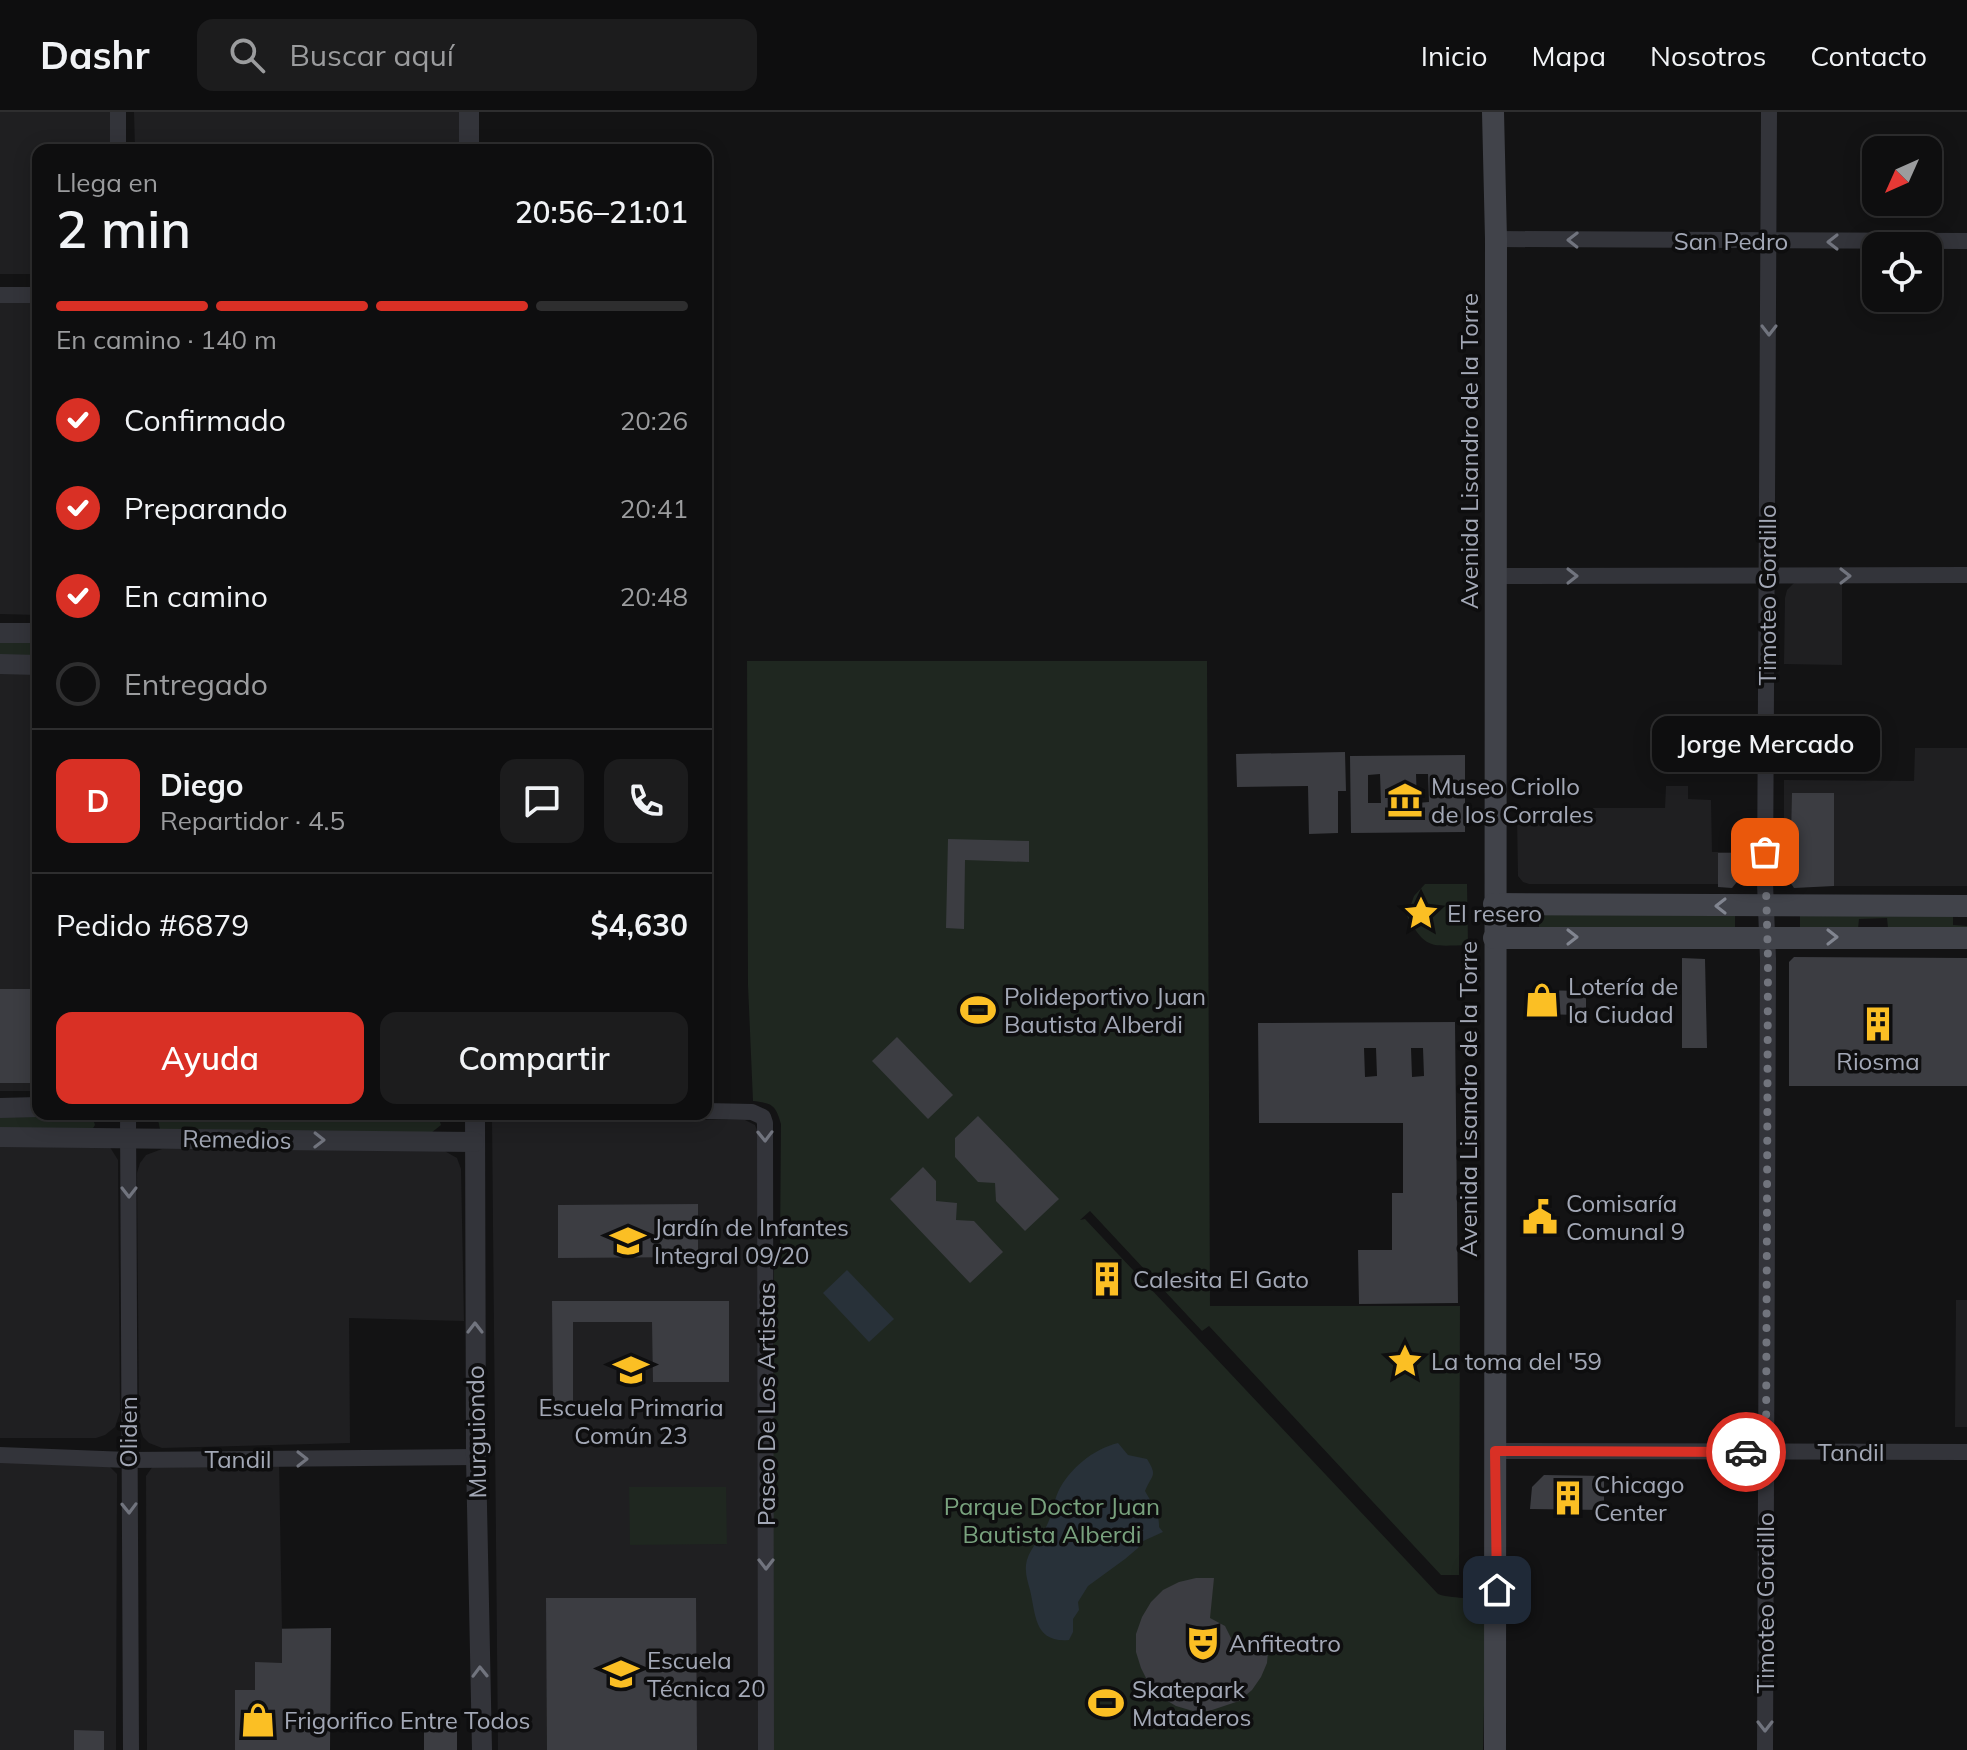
<!DOCTYPE html>
<html lang="es">
<meta charset="utf-8">
<style>
:root{--surface:#0e0e0f;--page:#1c1c1d;--text:#f1f3f6;--muted:#9b9c9e;--line:#2e2e2f;--accent:#d93025}
body{margin:0;font-family:Mulish,sans-serif;background:var(--page);color:var(--text);height:100vh;display:flex;flex-direction:column;font-size:30px;white-space:nowrap}
*{box-sizing:border-box;margin:0}
p{font-size:26px;color:var(--muted)}
.icon{flex:none;width:44px;height:44px;fill:none;stroke:currentColor;stroke-width:2;stroke-linecap:round;stroke-linejoin:round}
.map{position:relative;flex:1;overflow:hidden}
.sheet{position:absolute;left:32px;top:32px;width:680px;height:976px;display:flex;flex-direction:column;background:var(--surface);border-radius:16px;box-shadow:0 4px 20px #0003,0 0 0 2px var(--line)}
.sheet>*{flex:none}
.needle{width:52px;rotate:225deg}
.tools{position:absolute;left:1862px;top:24px;display:grid;gap:16px}
.tools a{display:grid;place-items:center;width:80px;height:80px;border-radius:16px;background:var(--surface);box-shadow:0 4px 20px #0003,0 0 0 2px var(--line);font-size:40px}
.pin{position:absolute;display:grid;place-items:center;width:68px;height:68px;color:#fff;margin:-34px;border-radius:16px;box-shadow:0 4px 12px #0006}
.courier{position:absolute;display:grid;place-items:center;width:80px;height:80px;margin:-40px;border:6px solid #d93025;border-radius:50%;background:#fff;color:#222;box-shadow:0 2px 10px #0007}
.bubble{position:absolute;height:56px;border-radius:16px;background:var(--surface);box-shadow:0 4px 20px #0003,0 0 0 2px var(--line);font-size:26px;font-weight:600;line-height:56px;text-align:center}
.headline em{font-style:normal;font-weight:600}
.headline div{display:flex;flex-direction:column-reverse}
.headline{display:flex;align-items:center;justify-content:space-between;height:136px;padding:0 24px}
h1{font-size:52px;font-weight:600;line-height:60px}
.bar{display:grid;grid-template-columns:repeat(4,1fr);gap:12px 8px;align-content:center;height:96px;padding:0 24px}
.bar i{height:10px;border-radius:6px;background:var(--line)}
.bar .active{background:var(--accent)}
.bar p{grid-column:span 4}
.line{display:flex;align-items:center;gap:20px;padding:0 24px;border-top:2px solid var(--line)}
.line div{flex:1}
.round{display:grid;place-items:center;flex:none;width:84px;height:84px;border-radius:16px;background:var(--page)}
ol{padding:0 24px;list-style:none}
li{display:flex;align-items:center;gap:24px;height:88px}
li p{margin-inline-start:auto}
li .icon{padding:8px;border-radius:50%;background:var(--accent);color:#fff;stroke-width:4}
li:last-child{color:var(--muted)}
li i{width:44px;height:44px;border:4px solid var(--line);border-radius:50%}
.action{display:flex;gap:16px;margin-top:auto;padding:16px 24px}
.action a{flex:1;height:92px;border-radius:16px;background:var(--accent);color:#fff;font-size:32px;font-weight:600;line-height:92px;text-align:center}
.action a+a{background:var(--page);color:var(--text)}
header{display:flex;align-items:center;gap:48px;box-sizing:border-box;height:112px;padding:0 40px;background:var(--surface);border-bottom:2px solid var(--line)}
header strong{font-size:38px}
nav{display:flex;gap:44px;margin-inline-start:auto;font-size:28px}
.search{width:560px;height:72px;background:var(--page);display:flex;align-items:center;gap:20px;box-sizing:border-box;padding:0 28px;border-radius:16px;color:var(--muted);font-size:30px}
.map>svg:first-child{display:block}
.built{fill:#1f1f21}
.green{fill:#1f2720}
.water{fill:#283139}
.building{fill:#3c3d42;fill-rule:evenodd}
.lines{fill:none;stroke-linecap:round;stroke-linejoin:round}
.minor{stroke:#33343a;stroke-width:16}
.tertiary{stroke:#33343a;stroke-width:20}
.secondary{stroke:#41434a;stroke-width:22}
.oneway{stroke:#71747e}
.oneway2{stroke:#818590}
.done{stroke:#71747d;stroke-width:8;stroke-dasharray:0 14.4}
.route{stroke:#d93025;stroke-width:10}
.labels{text-anchor:middle;dominant-baseline:central;stroke-width:7;stroke-linejoin:round;paint-order:stroke}
.street-label{font-size:24px;fill:#a3a8b6;stroke:#0e0e0f}
.poi-label{font-size:24px;fill:#a3a8b6;stroke:#0e0e0f;text-anchor:start}
.park-label{font-size:24px;fill:#79a27e;stroke:#0e0e0f}
</style>
<header>
<strong>Dashr</strong>
<div class="search"><svg class="icon" aria-label="search" viewBox="0 0 24 24"><circle cx="10" cy="10" r="6"/><path d="M15 15l6 6"/></svg>Buscar aquí</div>
<nav><a>Inicio</a><a>Mapa</a><a>Nosotros</a><a>Contacto</a></nav>
</header>
<div class="map">
<svg width="1967" height="1638" viewBox="0 0 1967 1638">
<rect width="100%" height="100%" fill="#131314"/>
<g class="built">
<path d="M0,0H111V38H38V162H0Z"/>
<path d="M134,0H460V38H135Z"/>
<path d="M0,186H38V503L0,502Z"/>
<path d="M1842,467V553L1784,552L1785,486L1787,478L1796,469Z"/>
<path d="M0,553L38,554V979H0Z"/>
<path d="M1915,636H1967V774H1805L1792,768L1784,751V668L1914,669Z"/>
<path d="M1666,674H1688V687L1711,688L1712,740H1758V753L1751,764L1733,772H1529L1523,770L1518,764L1517,705L1592,706L1593,696H1665Z"/>
<path d="M492,1006L745,1008L755,1013L759,1023L762,1638H498Z"/>
<path d="M0,1028L108,1032L118,1048L120,1300L115,1315L105,1323L96,1326H0Z"/>
<path d="M162,1037H441L457,1046L461,1057L464,1209L349,1206L350,1331L162,1336L149,1331L143,1325L139,1313L137,1061L140,1051L146,1043Z"/>
<path d="M1956,1188H1967V1315H1955Z"/>
<path d="M0,1349L108,1353L117,1362L116,1638H0Z"/>
<path d="M279,1349L282,1516H331L329,1638H147L146,1364L153,1354Z"/>
</g>
<g class="green">
<path d="M0,528L38,529V544L0,543Z"/>
<path d="M747,549H1207L1210,1194H1460L1459,1463H1441L1209,1214L1202,1219L1090,1099L1080,1108L1085,1107L1438,1482C1457,1489 1478,1480 1486,1504L1483,1638H771L774,1145L780,1139L781,1012C776,993 772,991 753,989L748,873Z"/>
<path d="M1425,772H1467L1468,833C1431,834 1426,838 1407,804L1414,784Z"/>
<rect x="1539" y="803" width="196" height="14"/>
<path d="M1800,803H1953V813L1967,814V817L1888,816L1887,806L1859,807L1858,817L1800,816Z"/>
<path d="M163,1003L434,1004L439,1007L441,1013L431,1021L160,1017L158,1008Z"/>
<path d="M88,1004L93,1007L95,1013L91,1019L0,1021V1005Z"/>
<path d="M629,1375H726L727,1432L630,1433Z"/>
</g>
<g class="water">
<path d="M847,1158L894,1207L869,1230L823,1181Z"/>
<path d="M1118,1331L1128,1343L1147,1347C1158,1365 1152,1362 1145,1379C1151,1390 1160,1402 1159,1415L1163,1420L1141,1430L1138,1436L1125,1447L1088,1474L1078,1490L1079,1498L1073,1507V1520L1069,1528C1034,1531 1036,1503 1030,1478C1028,1470 1025,1462 1026,1453C1027,1440 1040,1427 1046,1415C1052,1404 1053,1392 1058,1380C1069,1357 1093,1337 1118,1331Z"/>
</g>
<g class="building">
<path d="M1345,640L1346,679H1338V721L1309,722L1308,674L1237,675L1236,642Z"/>
<path d="M1465,643V720L1351,721L1350,644ZM1380,662L1381,691H1368V663ZM1416,662H1428L1429,690L1417,691Z"/>
<path d="M1792,681H1834V774L1794,776L1790,770Z"/>
<path d="M948,727L1029,729V750L965,748L964,817L946,816Z"/>
<path d="M1718,741H1741V765L1732,776L1718,775Z"/>
<path d="M1794,845L1967,846V974H1789V850Z"/>
<path d="M1682,846L1705,847L1707,936H1682Z"/>
<rect x="0" y="877" width="38" height="94"/>
<path d="M1529,878L1586,879V903L1529,902Z"/>
<path d="M1455,910L1458,1191L1359,1192L1358,1138H1392V1081H1403V1011H1259L1258,911ZM1364,936H1376L1377,964L1365,965ZM1411,936H1423L1424,964L1412,965Z"/>
<path d="M897,925L953,983L928,1007L872,949Z"/>
<path d="M978,1004L1059,1087L1025,1119L996,1089L995,1071L978,1070L955,1045V1026Z"/>
<path d="M923,1055L936,1069V1089L957,1091L956,1108L974,1109L1003,1140L970,1171L890,1087Z"/>
<path d="M698,1092V1145L558,1146V1093Z"/>
<circle cx="1107" cy="1168" r="14"/>
<path d="M552,1189H729V1270H653L652,1210H573V1294H553Z"/>
<path d="M1544,1363L1604,1364V1398L1530,1397L1532,1375Z"/>
<path d="M1196,1466H1214L1210,1506L1225,1514L1232,1528H1269L1267,1551L1261,1565L1252,1578L1239,1589L1209,1599H1193L1176,1594L1161,1585L1149,1572L1141,1556L1136,1540V1522L1142,1505L1151,1490L1163,1478L1179,1470Z"/>
<path d="M546,1486H696L697,1638H547Z"/>
<path d="M331,1516L330,1638H235V1578H255V1550L282,1551V1517Z"/>
<rect x="424" y="1614" width="33" height="24"/>
<path d="M74,1618L104,1619V1638H74Z"/>
</g>
<g class="lines">
<g class="minor">
<path d="M118,0V38"/>
<path d="M1496,127L1967,129"/>
<path d="M0,183H38"/>
<path d="M1494,464L1967,463"/>
<path d="M706,999L752,1000L763,1005L765,1011L766,1638"/>
<path d="M128,1002L131,1638"/>
<path d="M1495,1339L1967,1340"/>
<path d="M0,1343L128,1348L476,1345"/>
<path d="M1765,1638L1768,847L1765,771L1769,0"/>
</g>
<g class="tertiary">
<path d="M469,0V38"/>
<path d="M0,521H38"/>
<path d="M0,552L38,553"/>
<path d="M0,996L38,995"/>
<path d="M475,1002L476,1345L482,1638"/>
<path d="M0,1025L474,1030"/>
</g>
<g class="secondary">
<path d="M1493,0L1496,127L1495,1638"/>
<path d="M1494,792L1967,794"/>
<path d="M1494,826H1967"/>
</g>
</g>
<defs><path id="oneway-chevron" d="M-2-3.5L2.5 0L-2 3.5" fill="none" stroke-width="1.6" stroke-linecap="round" stroke-linejoin="round" transform="scale(2)"/></defs>
<g class="oneway">
<use href="#oneway-chevron" transform="translate(1573 128) rotate(-179)"/>
<use href="#oneway-chevron" transform="translate(1833 130) rotate(180)"/>
<use href="#oneway-chevron" transform="translate(1769 218) rotate(90)"/>
<use href="#oneway-chevron" transform="translate(1572 464)"/>
<use href="#oneway-chevron" transform="translate(1845 464)"/>
<use href="#oneway-chevron" transform="translate(765 1024) rotate(89)"/>
<use href="#oneway-chevron" transform="translate(319 1028) rotate(1)"/>
<use href="#oneway-chevron" transform="translate(129 1080) rotate(90)"/>
<use href="#oneway-chevron" transform="translate(475 1216) rotate(-90)"/>
<use href="#oneway-chevron" transform="translate(302 1347)"/>
<use href="#oneway-chevron" transform="translate(129 1396) rotate(89)"/>
<use href="#oneway-chevron" transform="translate(766 1452) rotate(90)"/>
<use href="#oneway-chevron" transform="translate(480 1560) rotate(-91)"/>
<use href="#oneway-chevron" transform="translate(1765 1614) rotate(90)"/>
</g>
<g class="oneway2">
<use href="#oneway-chevron" transform="translate(1721 794) rotate(-180)"/>
<use href="#oneway-chevron" transform="translate(1572 825)"/>
<use href="#oneway-chevron" transform="translate(1832 825)"/>
</g>
<g class="lines">
<path class="done" d="M1746,1340H1766L1768,847L1765,740"/>
<path class="route" d="M1497,1478L1495,1339L1746,1340"/>
</g>
<defs>
<g id="museum-bare" transform="scale(2.76)"><path d="M0-6L6-3V-2H-6V-3ZM-5-1h2V3h-2ZM-1-1h2V3h-2ZM3-1h2V3H3ZM-6 4H6V6H-6Z" fill="#fbbf24" stroke="#0e0e0f" stroke-width="2.5" paint-order="stroke"/></g>
<g id="sight-bare" transform="scale(2.76)"><path d="M0-6L1.8-2.2L6-1.7L2.9 1.2L3.7 5.4L0 3.3L-3.7 5.4L-2.9 1.2L-6-1.7L-1.8-2.2Z" fill="#fbbf24" stroke="#0e0e0f" stroke-width="2.5" paint-order="stroke"/></g>
<g id="shop-bare" transform="scale(2.76)"><path d="M-5-2.5h2.3a2.7 3.5 0 0 1 5.4 0H5L5.5 6h-11ZM-1.5-2.5h3a1.5 2.3 0 0 0-3 0Z" fill="#fbbf24" stroke="#0e0e0f" stroke-width="2.5" paint-order="stroke"/></g>
<g id="stadium-bare" transform="scale(2.76)"><path d="M0-5a6.5 5 0 1 0 0 10a6.5 5 0 1 0 0-10ZM-3.5-1.8h7v3.6h-7Z" fill="#fbbf24" stroke="#0e0e0f" stroke-width="2.5" paint-order="stroke"/></g>
<g id="building-bare" transform="scale(2.76)"><path d="M-4-6H4V6H1V3H-1V6H-4ZM-2.5-4.3h1.7v1.8h-1.7ZM.8-4.3h1.7v1.8H.8ZM-2.5-1h1.7V.8h-1.7ZM.8-1h1.7V.8H.8Z" fill="#fbbf24" stroke="#0e0e0f" stroke-width="2.5" paint-order="stroke"/></g>
<g id="civic-bare" transform="scale(2.76)"><path d="M-.6-6.5H3V-4.5H.6V-3L4-1V1h2V6H-6V1h2V-1L-.6-3ZM-1.2 2.5V6h2.4V2.5Z" fill="#fbbf24" stroke="#0e0e0f" stroke-width="2.5" paint-order="stroke"/></g>
<g id="school-bare" transform="scale(2.76)"><path d="M0-5L7-2L0 1L-7-2ZM-4 1L0 2.5L4 1V4Q0 6-4 4Z" fill="#fbbf24" stroke="#0e0e0f" stroke-width="2.5" paint-order="stroke"/></g>
<g id="theatre-bare" transform="scale(2.76)"><path d="M-5-5.5Q0-4 5-5.5V0Q5 5 0 6Q-5 5-5 0ZM-3.3-2.5H-1v1.5H-3.3ZM1-2.5H3.3v1.5H1ZM-2.8 1Q0 5.5 2.8 1Z" fill="#fbbf24" stroke="#0e0e0f" stroke-width="2.5" paint-order="stroke"/></g>
</defs>
<g fill-rule="evenodd">
<use href="#museum-bare" x="1405" y="688"/>
<use href="#sight-bare" x="1421" y="801"/>
<use href="#shop-bare" x="1542" y="888"/>
<use href="#stadium-bare" x="978" y="898"/>
<use href="#building-bare" x="1878" y="912"/>
<use href="#civic-bare" x="1540" y="1105"/>
<use href="#school-bare" x="628" y="1129"/>
<use href="#building-bare" x="1107" y="1167"/>
<use href="#sight-bare" x="1405" y="1249"/>
<use href="#school-bare" x="631" y="1258"/>
<use href="#building-bare" x="1568" y="1386"/>
<use href="#theatre-bare" x="1203" y="1531"/>
<use href="#school-bare" x="621" y="1562"/>
<use href="#stadium-bare" x="1106" y="1591"/>
<use href="#shop-bare" x="258" y="1608"/>
</g>
<g class="labels">
<g class="street-label">
<text x="1731" y="129">San Pedro</text>
<text transform="translate(1469 339) rotate(-90)">Avenida Lisandro de la Torre</text>
<text transform="translate(1767 483) rotate(-90)">Timoteo Gordillo</text>
<text transform="translate(1468 987) rotate(-90)">Avenida Lisandro de la Torre</text>
<text transform="translate(237 1027) rotate(1)">Remedios</text>
<text transform="translate(766 1292) rotate(-90)">Paseo De Los Artistas</text>
<text transform="translate(128 1320) rotate(-90)">Oliden</text>
<text transform="translate(476 1320) rotate(-91)">Murguiondo</text>
<text x="1851" y="1340">Tandil</text>
<text x="238" y="1347">Tandil</text>
<text transform="translate(1765 1491) rotate(-90)">Timoteo Gordillo</text>
</g>
<g class="poi-label">
<text x="1431" y="674">Museo Criollo<tspan x="1431" dy="28">de los Corrales</tspan></text>
<text x="1447" y="801">El resero</text>
<text x="1568" y="874">Lotería de<tspan x="1568" dy="28">la Ciudad</tspan></text>
<text x="1004" y="884">Polideportivo Juan<tspan x="1004" dy="28">Bautista Alberdi</tspan></text>
<text x="1878" y="949" text-anchor="middle">Riosma</text>
<text x="1566" y="1091">Comisaría<tspan x="1566" dy="28">Comunal 9</tspan></text>
<text x="654" y="1115">Jardín de Infantes<tspan x="654" dy="28">Integral 09/20</tspan></text>
<text x="1133" y="1167">Calesita El Gato</text>
<text x="1431" y="1249">La toma del '59</text>
<text x="631" y="1295" text-anchor="middle">Escuela Primaria<tspan x="631" dy="28">Común 23</tspan></text>
<text x="1594" y="1372">Chicago<tspan x="1594" dy="28">Center</tspan></text>
<text x="1229" y="1531">Anfiteatro</text>
<text x="647" y="1548">Escuela<tspan x="647" dy="28">Técnica 20</tspan></text>
<text x="1132" y="1577">Skatepark<tspan x="1132" dy="28">Mataderos</tspan></text>
<text x="284" y="1608">Frigorifico Entre Todos</text>
</g>
<g class="park-label">
<text x="1052" y="1394">Parque Doctor Juan<tspan x="1052" dy="28">Bautista Alberdi</tspan></text>
</g>
</g>
</svg>
<div class="tools">
<a><svg class="needle" viewBox="-14 -14 28 28"><path d="M0-13l5 13h-10z" fill="#e53935"/><path d="M0 13l5-13h-10z" fill="#9b9c9e"/></svg></a>
<a><svg class="icon" aria-label="locate" viewBox="0 0 24 24"><circle cx="12" cy="12" r="6"/><path d="M12 2v4M12 18v4M2 12h4M18 12h4"/></svg></a>
</div>
<div class="pin" style="left:1765px;top:740px;background:#ea580c"><svg class="icon" aria-label="bag" viewBox="0 0 24 24"><path d="M5 8h14l-1 12H6zM9 8a3 3 0 0 1 6 0"/></svg></div>
<div class="pin" style="left:1497px;top:1478px;background:#1f2937"><svg class="icon" aria-label="home" viewBox="0 0 24 24"><path d="M3 11l9-7 9 7M6 9v11h12V9"/></svg></div>
<div class="courier" style="left:1746px;top:1340px"><svg class="icon" aria-label="car" viewBox="0 0 24 24"><path d="M5 17H2v-5l4-1 3-4h7l3 4 3 1v5h-3M9 17h6M6 11h13"/><circle cx="7" cy="17" r="2"/><circle cx="17" cy="17" r="2"/></svg></div>
<div class="bubble" style="left:1652px;top:604px;width:228px">Jorge Mercado</div>
<section class="sheet">
<div class="headline"><div><h1>2 min</h1><p>Llega en</p></div><em>20:56–21:01</em></div>
<div class="bar"><i class="active"></i><i class="active"></i><i class="active"></i><i></i><p>En camino · 140 m</p></div>
<ol>
<li><svg class="icon" aria-label="check" viewBox="0 0 24 24"><path d="M5 12l5 5 9-10"/></svg>Confirmado<p>20:26</p></li>
<li><svg class="icon" aria-label="check" viewBox="0 0 24 24"><path d="M5 12l5 5 9-10"/></svg>Preparando<p>20:41</p></li>
<li><svg class="icon" aria-label="check" viewBox="0 0 24 24"><path d="M5 12l5 5 9-10"/></svg>En camino<p>20:48</p></li>
<li><i></i>Entregado</li>
</ol>
<div class="line" style="height:144px"><b class="round" style="background:var(--accent);color:#fff">D</b><div><b>Diego</b><p>Repartidor · 4.5</p></div><a class="round"><svg class="icon" aria-label="chat" viewBox="0 0 24 24"><path d="M4 5h16v11H9l-5 4z"/></svg></a><a class="round"><svg class="icon" aria-label="phone" viewBox="0 0 24 24"><path d="M5 4h4l2 5-3 2q2 4 5 5l2-3 5 2v4C11 20 4 13 5 4z"/></svg></a></div>
<div class="line" style="height:104px"><div>Pedido #6879</div><b>$4,630</b></div>
<div class="action"><a>Ayuda</a><a>Compartir</a></div>
</section>
</div>
